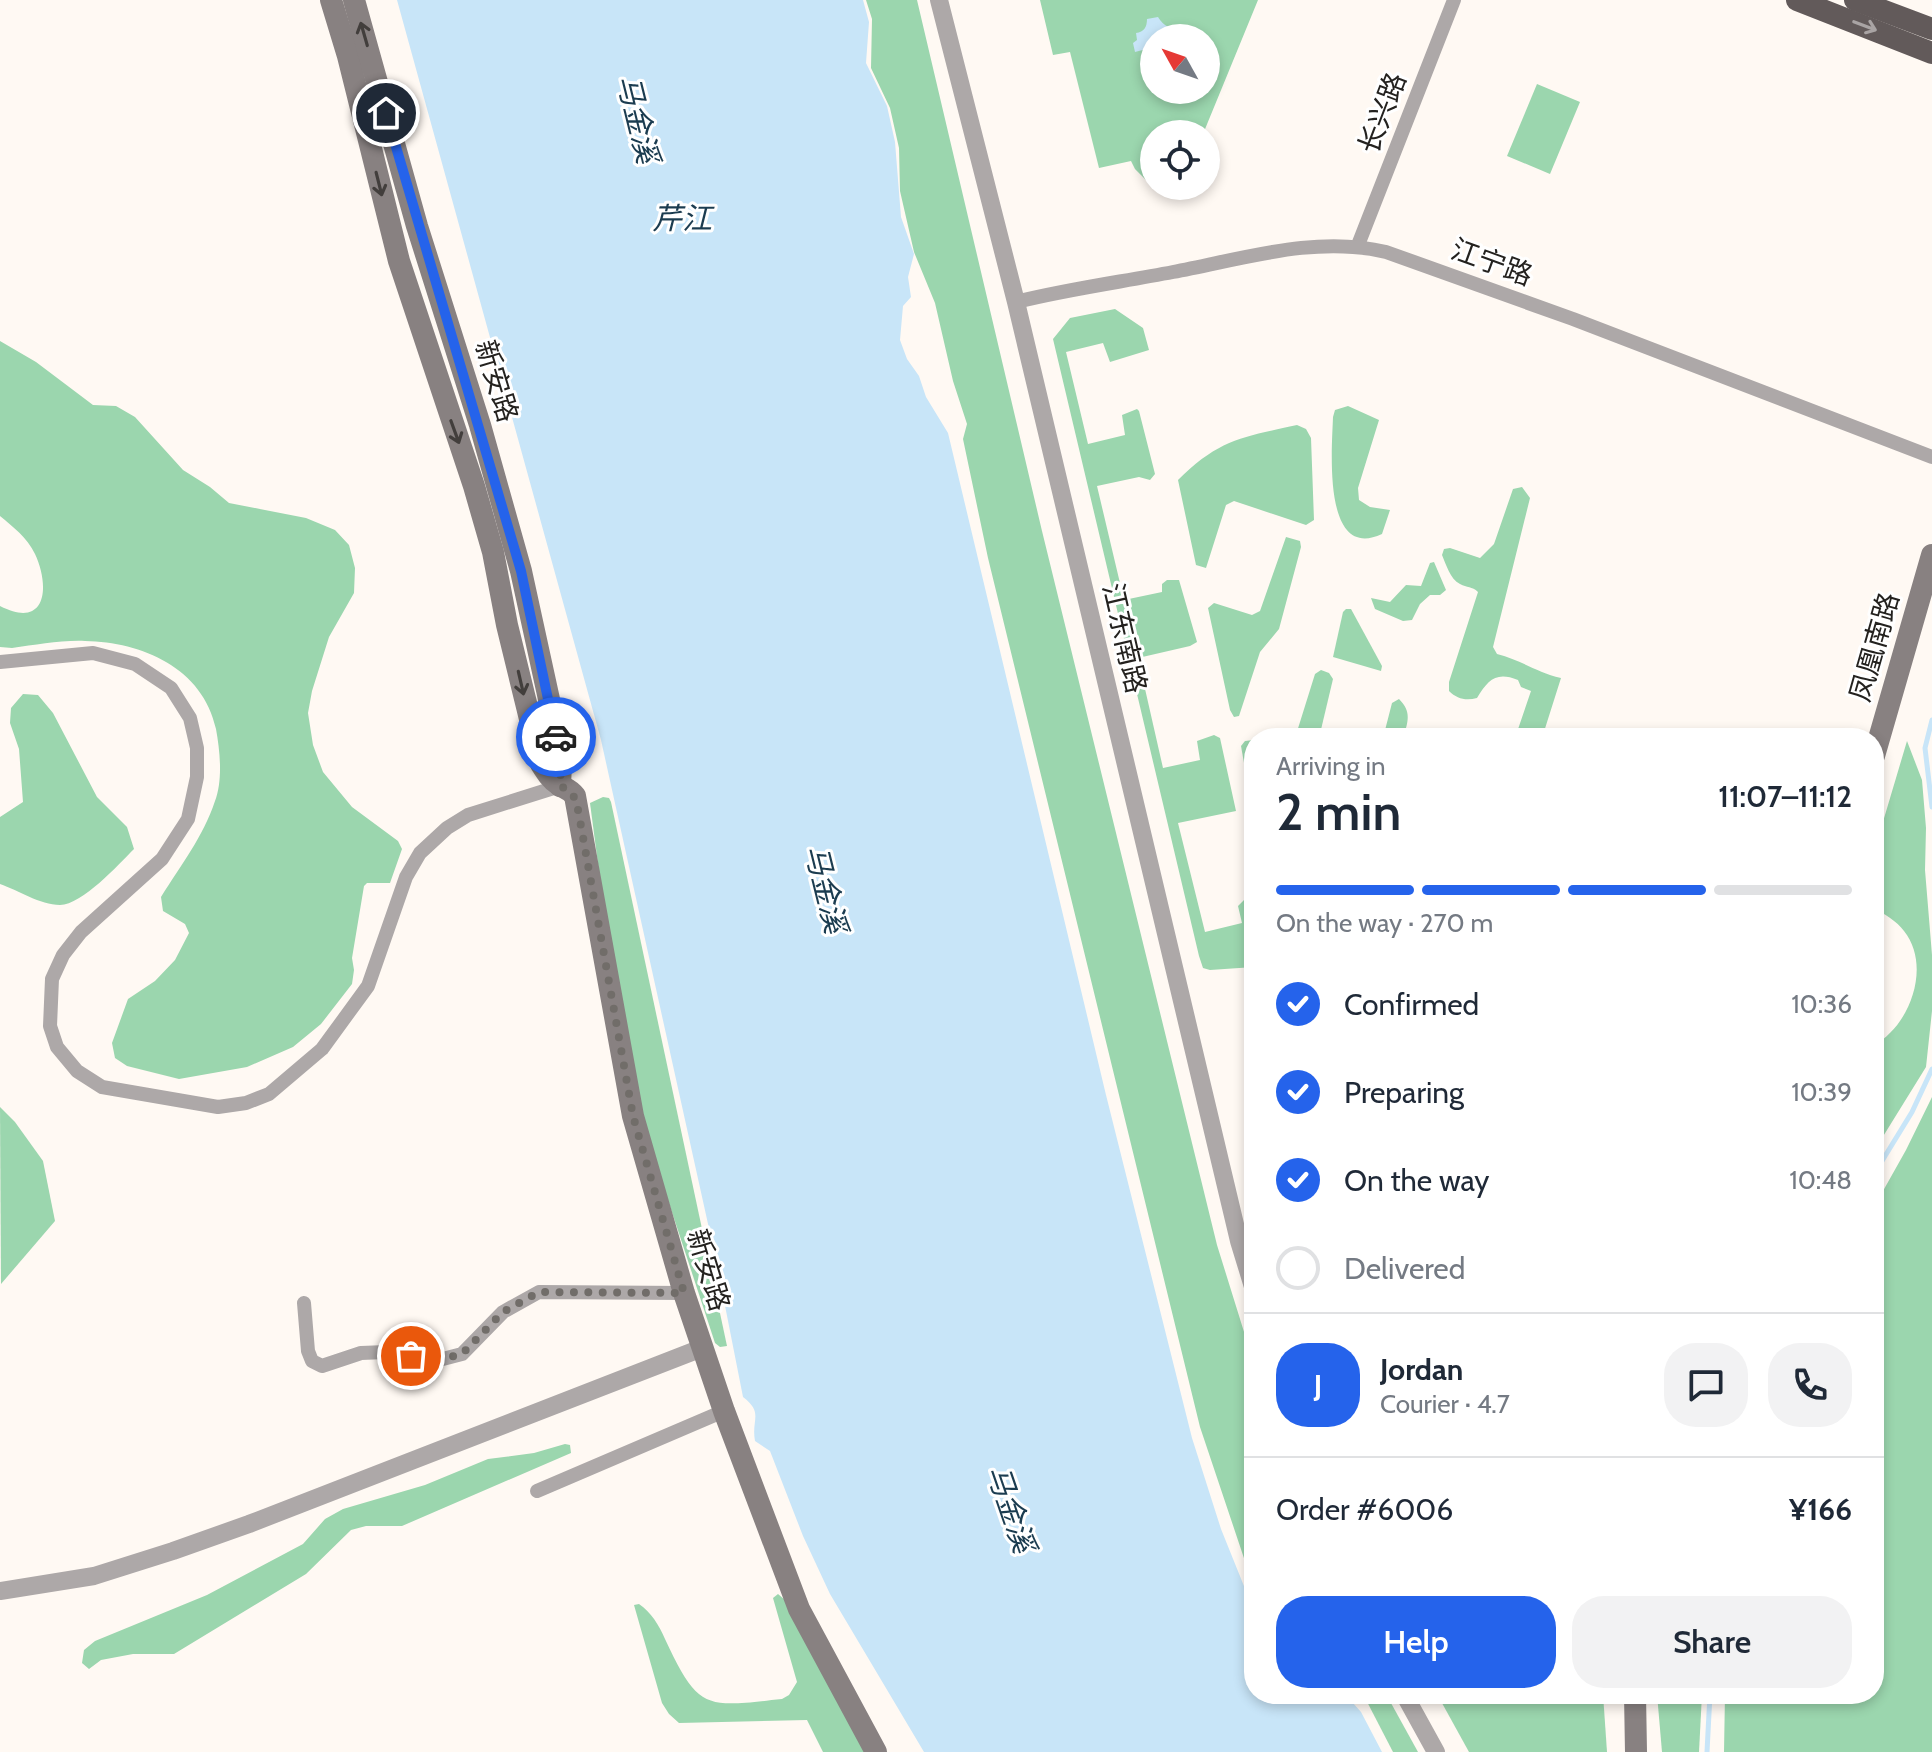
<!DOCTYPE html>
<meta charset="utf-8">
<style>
:root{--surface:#fff;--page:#f2f2f3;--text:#1f2937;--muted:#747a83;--line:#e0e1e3;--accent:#2563eb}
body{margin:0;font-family:Cabin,"Noto Sans SC",sans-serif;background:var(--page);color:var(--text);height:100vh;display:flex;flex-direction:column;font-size:30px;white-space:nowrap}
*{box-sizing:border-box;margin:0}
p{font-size:26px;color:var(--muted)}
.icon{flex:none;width:44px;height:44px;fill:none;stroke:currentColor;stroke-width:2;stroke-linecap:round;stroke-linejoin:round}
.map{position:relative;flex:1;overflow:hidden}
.panel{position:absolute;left:1244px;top:728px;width:640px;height:976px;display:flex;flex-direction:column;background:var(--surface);border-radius:32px;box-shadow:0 4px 12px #0003}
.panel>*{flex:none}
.needle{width:52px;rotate:310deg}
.controls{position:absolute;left:1140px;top:24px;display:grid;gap:16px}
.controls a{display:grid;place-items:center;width:80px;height:80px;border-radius:50%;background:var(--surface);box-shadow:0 4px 12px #0003;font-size:40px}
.pin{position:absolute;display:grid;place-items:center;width:68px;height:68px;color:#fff;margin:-34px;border:4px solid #fff;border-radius:50%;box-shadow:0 2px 8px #0007}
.courier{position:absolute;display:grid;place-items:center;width:80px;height:80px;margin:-40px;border:6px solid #2563eb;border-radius:50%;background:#fff;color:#222;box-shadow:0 2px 10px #0007}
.headline em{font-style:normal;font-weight:600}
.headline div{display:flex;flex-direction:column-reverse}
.headline{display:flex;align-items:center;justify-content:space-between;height:136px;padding:0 32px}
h1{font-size:52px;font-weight:600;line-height:60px}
.bar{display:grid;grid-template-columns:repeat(4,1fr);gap:12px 8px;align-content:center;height:96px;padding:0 32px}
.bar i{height:10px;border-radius:6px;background:var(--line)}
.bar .current{background:var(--accent)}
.bar p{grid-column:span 4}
.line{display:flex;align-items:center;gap:20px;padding:0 32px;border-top:2px solid var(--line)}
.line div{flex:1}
.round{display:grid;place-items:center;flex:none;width:84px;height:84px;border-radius:32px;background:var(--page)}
ol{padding:0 32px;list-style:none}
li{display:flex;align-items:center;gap:24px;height:88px}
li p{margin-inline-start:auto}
li .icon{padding:8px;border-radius:50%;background:var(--accent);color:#fff;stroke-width:4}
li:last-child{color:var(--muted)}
li i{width:44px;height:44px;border:4px solid var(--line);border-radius:50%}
.primary-button{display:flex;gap:16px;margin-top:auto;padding:16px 32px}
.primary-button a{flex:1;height:92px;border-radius:32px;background:var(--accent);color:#fff;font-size:32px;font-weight:600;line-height:92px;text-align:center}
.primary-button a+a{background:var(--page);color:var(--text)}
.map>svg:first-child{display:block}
.green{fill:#9bd6ae;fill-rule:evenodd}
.water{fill:#c8e5f8}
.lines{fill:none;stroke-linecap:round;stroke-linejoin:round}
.stream{stroke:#c8e5f8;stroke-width:5}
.minor{stroke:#ada8a8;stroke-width:14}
.tertiary{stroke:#ada8a8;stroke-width:18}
.secondary{stroke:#888181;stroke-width:22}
.trunk{stroke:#625a5a;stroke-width:22}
.oneway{stroke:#a9a4a4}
.oneway2{stroke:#423e3c}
.done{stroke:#716d69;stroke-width:8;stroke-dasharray:0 14.4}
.route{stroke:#2563eb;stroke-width:10}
.labels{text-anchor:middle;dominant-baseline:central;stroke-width:6;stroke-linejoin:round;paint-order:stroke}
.street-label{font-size:28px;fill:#24221f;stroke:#fff}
.water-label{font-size:30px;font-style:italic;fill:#1b3c50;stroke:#fff}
</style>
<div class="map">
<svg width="1932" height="1752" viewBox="0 0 1932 1752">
<rect width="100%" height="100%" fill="#fff9f3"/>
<g class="green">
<path d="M866,0H917L1042,531L1217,1245L1254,1364V1588L1200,1427L988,558L963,439L967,424L953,381L935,303L914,252L900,191L899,148L890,108L871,68L872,19Z"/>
<path d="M1040,0H1258L1203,134H1154V183H1149L1135,169L1131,161L1099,168L1070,52L1053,55ZM1154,38H1206V90H1154Z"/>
<path d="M1537,84L1580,102L1550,174L1507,156Z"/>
<path d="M1115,309L1143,328L1149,350L1110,362L1103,343L1066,352L1088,444L1125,435L1122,415L1137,409L1139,411L1155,474L1150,480L1139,477L1097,486L1124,600L1162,592V584L1167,580H1179L1197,642L1190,646L1138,658L1163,768L1200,760L1197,741L1214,735L1220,738L1236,811L1178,823L1205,932L1242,923L1238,906L1244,900H1254V967L1210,970L1203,968L1199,956L1053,339L1070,318Z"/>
<path d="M0,341L36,362L93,405L116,406L135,417L183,470L210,487L229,503L306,518L335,530L349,545L355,568L354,593L329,637L312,691L308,713L313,745L323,772L352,807L398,841L402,849L390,883H367L364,886L352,958L354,970L352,984L321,1024L293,1047L247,1067L179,1079L127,1066L115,1058L112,1043L128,999L155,981L175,960L189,933L185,924L163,911L161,897C181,865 203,837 215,801C223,780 220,751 216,729C203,668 142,642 85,641C61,640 36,645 12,648L0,647V606C47,630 50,586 35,554C27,537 13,527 0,516Z"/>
<path d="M1348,406L1379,420L1358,488L1359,500L1370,507L1390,510L1382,534C1322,562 1332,449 1333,417L1335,410Z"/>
<path d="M1297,425L1306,429L1311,438L1314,520L1306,525L1234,501L1226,505L1206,568L1196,565L1178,480C1219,439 1243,437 1297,425Z"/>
<path d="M1522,487L1530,498L1493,647L1497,654C1521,660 1536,672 1561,678L1542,738H1515L1531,691L1521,687L1518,680C1496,671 1488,680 1477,698C1466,701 1457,699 1449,691V682L1478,592C1472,586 1467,588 1460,584C1450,579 1446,564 1442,555L1444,549L1450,548L1480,558L1494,544L1513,489Z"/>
<path d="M1286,537L1300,541L1301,547L1279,629L1260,652L1239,716L1234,717L1230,710L1208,608L1214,603L1252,615L1260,611Z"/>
<path d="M1434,562L1446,590L1440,595H1430L1420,604L1412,620L1403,621L1375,609L1371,598L1390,602L1406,585L1421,586L1430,563Z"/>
<path d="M1346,609H1351L1382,666L1381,671L1333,657L1343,612Z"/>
<path d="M1321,670L1329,673L1333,679L1319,738H1295L1315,674Z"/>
<path d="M23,694L38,695L53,713L97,797L127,827L134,849C119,864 82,905 60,905C40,905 18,890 0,884V817L23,802L19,749L10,723L11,708Z"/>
<path d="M1399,699C1412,712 1408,722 1403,738H1383L1392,703Z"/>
<path d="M1254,740V819L1241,746L1245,741Z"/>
<path d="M1907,741L1922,780L1926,828L1925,870L1932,955V1011L1926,1067L1874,1151V1045C1910,1026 1932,966 1904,931C1897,921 1884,914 1874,908V852Z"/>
<path d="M603,797L609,798L611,802L727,1346L720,1347L715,1343L667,1197L638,1098L600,879L590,803Z"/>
<path d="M1932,1097V1752H1724L1725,1694H1874V1207L1906,1150Z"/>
<path d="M0,1107L15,1122L43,1161L55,1221L1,1284Z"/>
<path d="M565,1444L570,1445L571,1453L402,1526H366L351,1530L306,1574L174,1654H133L101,1660L89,1669L82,1663L84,1650L95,1641L207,1595L303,1544L325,1519L343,1509L425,1485L488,1459L534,1453Z"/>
<path d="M778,1594L785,1600L869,1752H823L807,1720L679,1723L669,1714L662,1703L634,1605L639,1604C651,1612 659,1625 665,1639C699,1712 706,1707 782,1699L789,1695L797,1682L773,1598Z"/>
<path d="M1363,1694H1386L1418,1752H1393Z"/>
<path d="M1437,1694H1603L1607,1752H1469Z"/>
<path d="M1657,1694H1702L1699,1752H1662Z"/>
</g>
<g class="water">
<path d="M397,0H863L869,22L866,63L887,106L895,142L901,217L914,254L908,277L911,297L903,306L900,340L907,359L919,376L926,397L948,433L1106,1095L1192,1438L1221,1529L1254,1611V1694H1345L1361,1712L1382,1752H924L830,1594L803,1536L770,1451L755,1441C751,1419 764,1413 743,1397L716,1260L601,740Z"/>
<path d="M1158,17C1166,30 1180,33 1194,28L1203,38H1154V47L1135,52L1133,43L1137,40L1136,33C1144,32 1147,27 1147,19Z"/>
</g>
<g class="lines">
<g class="stream">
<path d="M1932,720L1925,748L1932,807"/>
<path d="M1874,1174L1912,1112L1932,1069"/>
<path d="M1707,1752L1710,1694"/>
</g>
<g class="minor">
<path d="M1358,245L1454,0"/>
<path d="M1016,302C1068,289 1121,282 1173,272C1243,259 1316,235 1386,252L1573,319L1932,457"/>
<path d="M0,662L93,653L135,664L171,688L190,718L197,748V777L188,819L162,859L81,932L63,955L52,979L50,1026L57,1047L77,1071L102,1087L218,1107L246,1103L269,1094L322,1049L368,986L406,877L420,853L447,828L468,815L560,786"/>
<path d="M304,1303L308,1351L312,1361L322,1366L361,1353L386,1352L435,1361L462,1354L503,1312L539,1292L684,1293"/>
<path d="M537,1491L724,1411"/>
</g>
<g class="tertiary">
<path d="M939,0L1016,302L1239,1241L1254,1290"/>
<path d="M0,1591L94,1576L173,1551L249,1524L702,1348"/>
<path d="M1404,1694L1436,1752"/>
</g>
<g class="secondary">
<path d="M331,0L348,56L399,261L474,486L493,552L507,625L541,764C546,772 551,780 559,785C566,789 570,789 575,796L633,1116L684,1293L724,1411L799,1609L876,1752"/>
<path d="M354,0L417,226L480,425L521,571L552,713L561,763L560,786"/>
<path d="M1874,756L1932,555"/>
<path d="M1635,1694L1636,1752"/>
</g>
<g class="trunk">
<path d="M1797,0L1932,53"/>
<path d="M1855,0L1932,29"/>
</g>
</g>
<defs><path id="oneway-shaft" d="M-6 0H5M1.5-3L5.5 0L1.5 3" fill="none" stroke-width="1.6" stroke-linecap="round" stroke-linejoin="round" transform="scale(2)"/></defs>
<use class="oneway" href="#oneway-shaft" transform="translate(1865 26) rotate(21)"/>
<g class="oneway2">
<use href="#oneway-shaft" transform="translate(364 34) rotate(-106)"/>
<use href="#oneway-shaft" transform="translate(379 184) rotate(76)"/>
<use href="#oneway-shaft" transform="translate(455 432) rotate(70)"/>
<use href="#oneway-shaft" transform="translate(521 683) rotate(77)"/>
</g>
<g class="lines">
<path class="done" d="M411,1356L435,1361L462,1354L503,1312L539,1292L684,1293L633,1116L579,815C576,800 575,792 560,786L561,763L556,737"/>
<path class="route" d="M386,113L521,571L556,737"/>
</g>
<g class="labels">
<g class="street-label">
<text transform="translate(1382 113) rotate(-69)">长兴路</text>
<text transform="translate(1492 262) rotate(20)">江宁路</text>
<text transform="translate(497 381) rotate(73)">新安路</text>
<text transform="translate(1125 638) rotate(77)">江东南路</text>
<text transform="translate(1874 647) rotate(-74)">凤凰南路</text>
<text transform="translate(709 1270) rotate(73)">新安路</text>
</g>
<g class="water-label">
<text transform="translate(638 119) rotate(76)">马金溪</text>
<text x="682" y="218">芹江</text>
<text transform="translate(826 889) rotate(76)">马金溪</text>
<text transform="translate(1011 1509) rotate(71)">马金溪</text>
</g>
</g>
</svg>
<div class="controls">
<a><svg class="needle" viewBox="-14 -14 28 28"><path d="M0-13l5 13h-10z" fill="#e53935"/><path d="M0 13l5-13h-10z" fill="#747a83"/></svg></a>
<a><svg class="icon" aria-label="locate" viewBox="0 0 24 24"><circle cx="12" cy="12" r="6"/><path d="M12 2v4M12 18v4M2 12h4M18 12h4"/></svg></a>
</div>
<div class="pin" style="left:411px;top:1356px;background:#ea580c"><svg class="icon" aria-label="bag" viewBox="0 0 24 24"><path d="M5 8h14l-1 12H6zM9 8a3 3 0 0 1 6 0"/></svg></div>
<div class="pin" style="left:386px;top:113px;background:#1f2937"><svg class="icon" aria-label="home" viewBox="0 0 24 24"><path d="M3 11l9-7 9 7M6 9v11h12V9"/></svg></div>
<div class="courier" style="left:556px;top:737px"><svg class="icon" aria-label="car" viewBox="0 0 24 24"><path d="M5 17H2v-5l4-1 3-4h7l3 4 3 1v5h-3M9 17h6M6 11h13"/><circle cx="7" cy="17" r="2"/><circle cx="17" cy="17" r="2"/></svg></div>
<section class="panel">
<div class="headline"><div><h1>2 min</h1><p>Arriving in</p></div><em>11:07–11:12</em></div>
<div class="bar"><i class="current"></i><i class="current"></i><i class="current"></i><i></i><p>On the way · 270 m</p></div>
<ol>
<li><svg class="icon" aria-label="check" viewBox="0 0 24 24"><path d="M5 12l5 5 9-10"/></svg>Confirmed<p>10:36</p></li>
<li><svg class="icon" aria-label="check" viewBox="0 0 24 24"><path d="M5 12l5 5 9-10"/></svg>Preparing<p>10:39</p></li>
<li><svg class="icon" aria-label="check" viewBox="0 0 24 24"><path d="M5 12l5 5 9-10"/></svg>On the way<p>10:48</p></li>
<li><i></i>Delivered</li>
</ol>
<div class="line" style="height:144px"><b class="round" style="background:var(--accent);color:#fff">J</b><div><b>Jordan</b><p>Courier · 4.7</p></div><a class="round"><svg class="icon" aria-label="chat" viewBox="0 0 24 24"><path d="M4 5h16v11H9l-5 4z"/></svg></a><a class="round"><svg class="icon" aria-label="phone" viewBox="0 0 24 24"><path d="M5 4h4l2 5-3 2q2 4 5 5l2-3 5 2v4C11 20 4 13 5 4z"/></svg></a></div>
<div class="line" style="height:104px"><div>Order #6006</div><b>¥166</b></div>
<div class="primary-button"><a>Help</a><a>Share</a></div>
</section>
</div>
